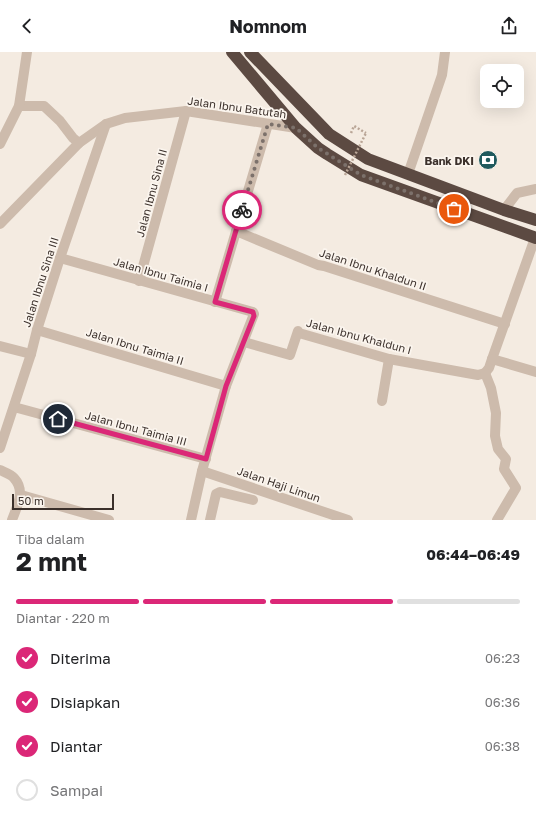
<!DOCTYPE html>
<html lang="id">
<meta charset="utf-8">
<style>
:root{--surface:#fff;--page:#f2f2f2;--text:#202124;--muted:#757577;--line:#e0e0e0;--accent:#db2777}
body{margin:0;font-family:"Golos Text",sans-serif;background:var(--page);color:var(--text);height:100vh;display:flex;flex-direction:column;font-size:15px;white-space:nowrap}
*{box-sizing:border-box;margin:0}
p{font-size:13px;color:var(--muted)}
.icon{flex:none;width:22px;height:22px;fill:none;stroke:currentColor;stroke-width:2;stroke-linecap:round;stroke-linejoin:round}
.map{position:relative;height:468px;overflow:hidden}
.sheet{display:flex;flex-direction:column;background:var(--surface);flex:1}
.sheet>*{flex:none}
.tools{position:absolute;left:480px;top:12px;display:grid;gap:8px}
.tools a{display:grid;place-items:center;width:44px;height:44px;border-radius:8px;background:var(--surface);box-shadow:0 4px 16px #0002;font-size:20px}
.scale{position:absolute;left:12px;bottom:10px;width:102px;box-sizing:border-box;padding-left:4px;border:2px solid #3b302b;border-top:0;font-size:11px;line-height:14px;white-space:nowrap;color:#3b302b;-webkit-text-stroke:3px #fbf5ee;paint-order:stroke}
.pin{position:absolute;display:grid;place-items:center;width:34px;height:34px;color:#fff;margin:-17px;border:2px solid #fff;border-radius:50%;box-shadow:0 1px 4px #0007}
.courier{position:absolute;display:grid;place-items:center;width:40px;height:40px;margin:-20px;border:3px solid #db2777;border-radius:50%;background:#fff;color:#222;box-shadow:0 1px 5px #0007}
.headline em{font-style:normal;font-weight:700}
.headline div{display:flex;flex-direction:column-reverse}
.headline{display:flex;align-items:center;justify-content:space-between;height:68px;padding:0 16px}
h1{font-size:26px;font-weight:700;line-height:30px}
.bar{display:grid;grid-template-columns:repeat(4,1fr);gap:6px 4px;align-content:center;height:48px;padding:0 16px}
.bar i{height:5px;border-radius:3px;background:var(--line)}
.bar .selected{background:var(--accent)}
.bar p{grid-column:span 4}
ol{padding:0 16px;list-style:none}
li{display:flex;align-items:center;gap:12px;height:44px}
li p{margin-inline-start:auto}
li .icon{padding:4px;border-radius:50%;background:var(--accent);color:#fff;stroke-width:4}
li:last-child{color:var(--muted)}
li i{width:22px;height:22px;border:2px solid var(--line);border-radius:50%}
header{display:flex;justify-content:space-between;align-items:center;height:52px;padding:0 16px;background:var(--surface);font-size:18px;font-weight:700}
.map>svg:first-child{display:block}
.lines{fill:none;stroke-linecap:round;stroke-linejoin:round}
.path{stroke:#b9a596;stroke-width:2.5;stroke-dasharray:2 2;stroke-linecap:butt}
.minor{stroke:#cdbbac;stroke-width:10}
.highway{stroke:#5c4a42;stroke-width:12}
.path-bridge{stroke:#b9a596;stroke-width:2.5;stroke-dasharray:2 2;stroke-linecap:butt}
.done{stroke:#7c716b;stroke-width:4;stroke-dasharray:0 7.2}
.route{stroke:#db2777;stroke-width:5}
.labels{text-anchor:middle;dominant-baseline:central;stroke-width:3.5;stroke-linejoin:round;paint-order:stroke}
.street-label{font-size:11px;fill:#3b302b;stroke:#fbf5ee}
.poi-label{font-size:11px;font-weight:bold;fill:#3b302b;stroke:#fbf5ee;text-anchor:end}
</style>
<header><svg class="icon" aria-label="back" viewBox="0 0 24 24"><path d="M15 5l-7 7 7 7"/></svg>Nomnom<svg class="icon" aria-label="share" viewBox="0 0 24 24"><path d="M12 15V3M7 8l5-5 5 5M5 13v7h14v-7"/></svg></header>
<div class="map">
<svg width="536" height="468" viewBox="0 0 536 468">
<rect width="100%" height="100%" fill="#f4ebe1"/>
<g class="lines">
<path class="path" d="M351,81L354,74L366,81"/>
<g class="minor">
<path d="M19,54H44L60,69L73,86L79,91"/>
<path d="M0,92L19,54L27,0"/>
<path d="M408,122L442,23L445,0"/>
<path d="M504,158L517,141L536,137"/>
<path d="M0,172L79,91L106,72L125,66L186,59L296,76"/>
<path d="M236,179L318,213L324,214L505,272"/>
<path d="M60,206L253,260L254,262L226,334L202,419L191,468"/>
<path d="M139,229L186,59"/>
<path d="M215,250L268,72"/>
<path d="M37,278L226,334"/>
<path d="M244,290L290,303L298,279L299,281L389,307L478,323L485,321L489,316L492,307L535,186"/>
<path d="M0,294L31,302"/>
<path d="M492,307L536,320"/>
<path d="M485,321L491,336L496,361L495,384L498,397L506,407L504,417L516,436L497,468"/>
<path d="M382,349L389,307"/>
<path d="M14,355L206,407"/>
<path d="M0,396L31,302L37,278L60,206L106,72"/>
<path d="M0,418C4,420 11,422 14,426C26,439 17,454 12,468"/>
<path d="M202,419L348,468"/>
<path d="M21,443L109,468"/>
<path d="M210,468L216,442L220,440L253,448"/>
</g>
<g class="highway">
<path d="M232,0L296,76L318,96L327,102L361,123L536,186"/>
<path d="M250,0L329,82L368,107L504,158L536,168"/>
</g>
<path class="path-bridge" d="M345,123L366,81"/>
</g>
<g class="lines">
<path class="done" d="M242,158L268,72L296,76L318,96L361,123L454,157"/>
<path class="route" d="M58,367L206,407L226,334L254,264L253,260L215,250L242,158"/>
</g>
<defs>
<g id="bank-disc" transform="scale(1)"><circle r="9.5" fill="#1f5a5e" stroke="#fbf5ee"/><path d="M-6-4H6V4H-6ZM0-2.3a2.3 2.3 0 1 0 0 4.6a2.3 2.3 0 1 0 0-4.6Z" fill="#fff"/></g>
</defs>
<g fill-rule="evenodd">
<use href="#bank-disc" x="488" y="108"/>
</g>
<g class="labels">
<g class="street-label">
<text transform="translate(237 55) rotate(8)">Jalan Ibnu Batutah</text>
<text transform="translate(151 141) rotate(-75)">Jalan Ibnu Sina II</text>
<text transform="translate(373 217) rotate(18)">Jalan Ibnu Khaldun II</text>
<text transform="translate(161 222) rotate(16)">Jalan Ibnu Taimia I</text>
<text transform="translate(40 230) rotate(-72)">Jalan Ibnu Sina III</text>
<text transform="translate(359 284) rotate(15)">Jalan Ibnu Khaldun I</text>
<text transform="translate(135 294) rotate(17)">Jalan Ibnu Taimia II</text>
<text transform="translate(136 376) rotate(15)">Jalan Ibnu Taimia III</text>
<text transform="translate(279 432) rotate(19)">Jalan Haji Limun</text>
</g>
<g class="poi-label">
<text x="474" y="108">Bank DKI</text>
</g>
</g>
</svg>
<div class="tools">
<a><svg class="icon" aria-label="locate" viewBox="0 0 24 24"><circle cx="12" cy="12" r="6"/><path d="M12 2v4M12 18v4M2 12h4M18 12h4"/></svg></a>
</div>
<div class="scale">50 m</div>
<div class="pin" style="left:454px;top:157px;background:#ea580c"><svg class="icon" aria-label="bag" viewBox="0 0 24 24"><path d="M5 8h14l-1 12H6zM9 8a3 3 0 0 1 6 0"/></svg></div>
<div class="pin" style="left:58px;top:367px;background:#1f2937"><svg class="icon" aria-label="home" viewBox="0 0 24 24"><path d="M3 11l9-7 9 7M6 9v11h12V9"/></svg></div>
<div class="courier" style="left:242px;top:158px"><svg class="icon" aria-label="bike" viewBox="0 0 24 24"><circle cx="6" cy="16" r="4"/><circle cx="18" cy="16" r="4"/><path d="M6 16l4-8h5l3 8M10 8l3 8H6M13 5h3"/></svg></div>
</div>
<section class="sheet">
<div class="headline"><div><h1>2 mnt</h1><p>Tiba dalam</p></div><em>06:44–06:49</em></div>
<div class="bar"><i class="selected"></i><i class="selected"></i><i class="selected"></i><i></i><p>Diantar · 220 m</p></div>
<ol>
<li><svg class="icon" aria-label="check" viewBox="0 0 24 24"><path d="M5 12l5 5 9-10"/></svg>Diterima<p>06:23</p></li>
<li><svg class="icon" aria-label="check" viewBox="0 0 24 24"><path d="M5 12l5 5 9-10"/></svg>Disiapkan<p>06:36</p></li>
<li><svg class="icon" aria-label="check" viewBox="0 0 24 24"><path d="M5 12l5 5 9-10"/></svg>Diantar<p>06:38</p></li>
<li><i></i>Sampai</li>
</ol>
</section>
